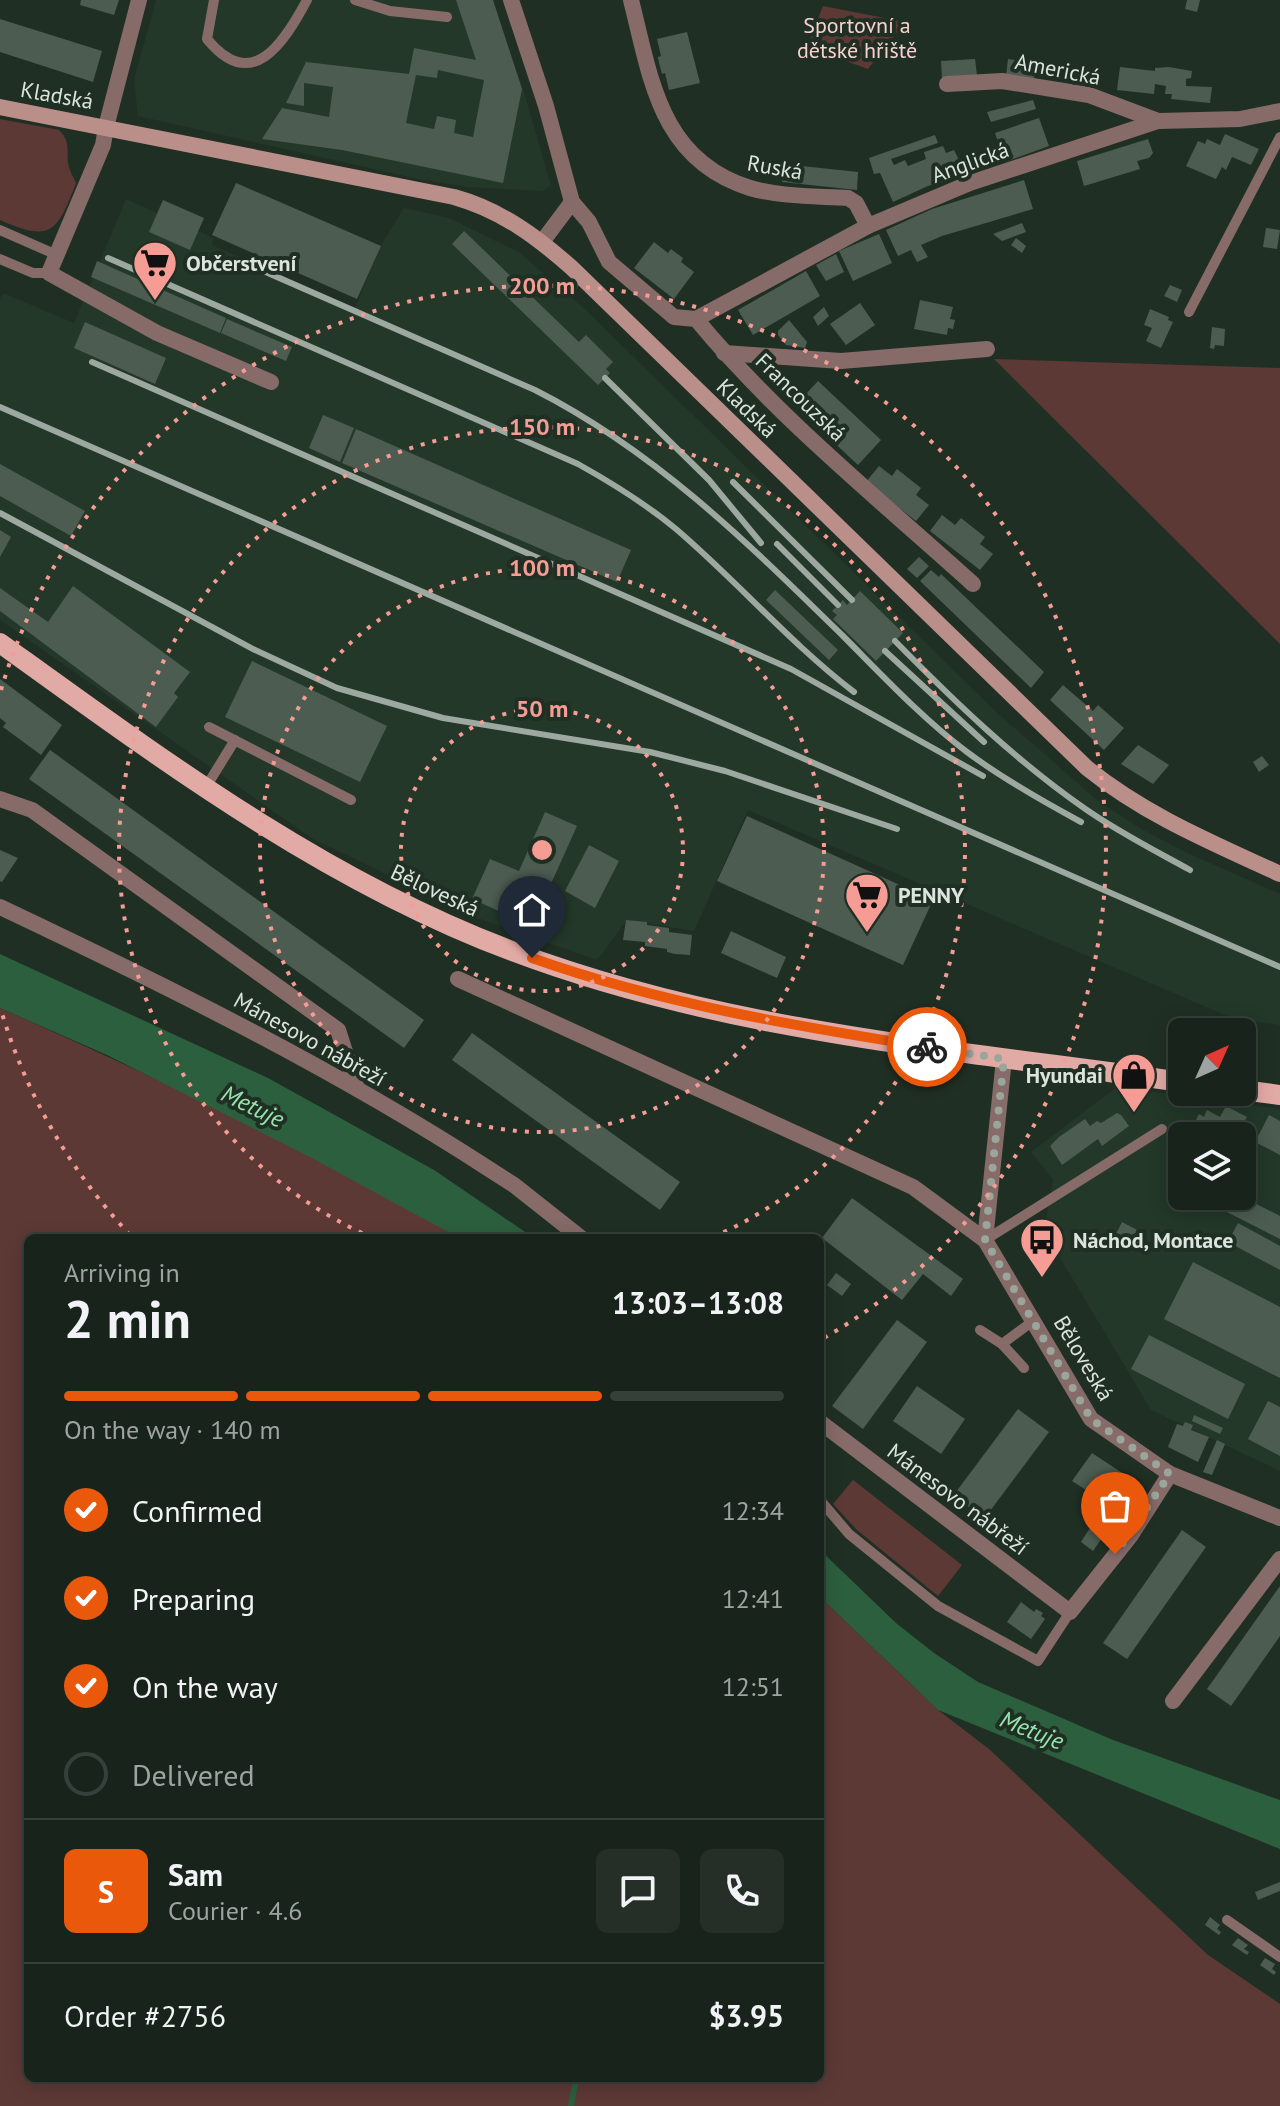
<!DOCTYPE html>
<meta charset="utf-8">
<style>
:root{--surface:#18231b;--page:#252f28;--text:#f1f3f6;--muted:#9fa4a3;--line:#36403a;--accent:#ea580c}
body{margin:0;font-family:"PT Sans",sans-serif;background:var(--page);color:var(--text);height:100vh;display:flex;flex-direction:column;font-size:30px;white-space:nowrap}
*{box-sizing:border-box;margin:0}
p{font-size:26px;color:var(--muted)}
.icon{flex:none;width:44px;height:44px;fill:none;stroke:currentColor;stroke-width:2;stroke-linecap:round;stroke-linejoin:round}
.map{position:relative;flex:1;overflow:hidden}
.drawer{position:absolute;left:24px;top:1234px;width:800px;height:848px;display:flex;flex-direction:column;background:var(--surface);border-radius:12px;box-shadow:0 4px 20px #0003,0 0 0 2px var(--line)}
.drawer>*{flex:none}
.needle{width:52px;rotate:45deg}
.controls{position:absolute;left:1168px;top:1018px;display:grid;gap:16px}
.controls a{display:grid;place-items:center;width:88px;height:88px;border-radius:12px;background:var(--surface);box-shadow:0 4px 20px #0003,0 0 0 2px var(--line);font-size:40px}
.pin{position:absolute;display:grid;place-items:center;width:68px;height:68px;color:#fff;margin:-82px -34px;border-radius:50% 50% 50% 0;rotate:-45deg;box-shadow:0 0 8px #0007}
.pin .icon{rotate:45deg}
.courier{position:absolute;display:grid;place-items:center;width:80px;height:80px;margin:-40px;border:6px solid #ea580c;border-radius:50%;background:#fff;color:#222;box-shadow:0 2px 10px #0007}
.overview em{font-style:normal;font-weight:700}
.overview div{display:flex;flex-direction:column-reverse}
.overview{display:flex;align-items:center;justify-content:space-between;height:136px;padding:0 40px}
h1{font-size:52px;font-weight:700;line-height:60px}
.bar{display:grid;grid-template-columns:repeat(4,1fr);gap:12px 8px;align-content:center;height:96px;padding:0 40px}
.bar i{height:10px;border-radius:6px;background:var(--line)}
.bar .active{background:var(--accent)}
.bar p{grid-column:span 4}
.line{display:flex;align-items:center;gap:20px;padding:0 40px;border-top:2px solid var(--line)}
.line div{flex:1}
.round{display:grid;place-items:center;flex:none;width:84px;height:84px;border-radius:12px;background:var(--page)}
ol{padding:0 40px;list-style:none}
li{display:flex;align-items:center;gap:24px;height:88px}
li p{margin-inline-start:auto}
li .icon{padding:8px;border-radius:50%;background:var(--accent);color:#fff;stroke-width:4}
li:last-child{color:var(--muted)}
li i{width:44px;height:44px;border:4px solid var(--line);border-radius:50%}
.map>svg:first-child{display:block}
.built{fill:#233829;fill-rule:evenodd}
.green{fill:#5d3935}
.water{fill:#2c5f3e}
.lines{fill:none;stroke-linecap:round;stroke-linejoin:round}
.stream{stroke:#2c5f3e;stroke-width:6}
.building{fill:#4c5c51;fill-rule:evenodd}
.service{stroke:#866b68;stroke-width:10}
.minor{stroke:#866b68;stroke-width:16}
.tertiary{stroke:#866b68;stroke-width:16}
.secondary{stroke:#ba8f8a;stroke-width:16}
.primary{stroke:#e2aaa5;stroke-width:20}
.rail{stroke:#9da8a0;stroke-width:6}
.done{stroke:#9aa59c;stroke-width:8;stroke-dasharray:0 14.4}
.route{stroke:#ea580c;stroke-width:10}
.ring{fill:none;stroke:#f59c94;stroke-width:4;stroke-dasharray:4 8}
.labels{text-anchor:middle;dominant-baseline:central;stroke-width:8;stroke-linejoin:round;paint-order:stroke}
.park-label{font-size:22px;fill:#f7d2ce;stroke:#202f24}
.street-label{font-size:22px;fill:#dbe4dd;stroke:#202f24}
.poi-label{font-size:22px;font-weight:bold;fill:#dbe4dd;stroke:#202f24;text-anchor:start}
.water-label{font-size:24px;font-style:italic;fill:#97e4af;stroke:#202f24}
.centre{fill:#f59c94;stroke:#202f24;stroke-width:4}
.ring-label{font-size:24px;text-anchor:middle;font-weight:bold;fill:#f59c94;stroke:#202f24;stroke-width:8;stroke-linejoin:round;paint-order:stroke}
</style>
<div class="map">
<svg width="1280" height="2106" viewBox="0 0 1280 2106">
<rect width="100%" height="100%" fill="#202f24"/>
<g class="built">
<path d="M156,0H492L524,92L551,186L543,191L467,187L418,179L138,116L134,80Z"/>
<path d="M126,199L214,238L212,245L355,308L380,247L404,208L449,218L520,253L587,311L994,710L1097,800L1138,827L1183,851L1280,894V1025L1232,1018L748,810L694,931L627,920L597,960L480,919L313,839L0,620V300L3,293L74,323Z"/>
<path d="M1117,1087L1280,1109V1471L1151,1410L1044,1231L1053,1180L1031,1152ZM1182,1136H1242V1196H1182Z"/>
</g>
<g class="green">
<path d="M823,6L905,22L868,69L807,47Z"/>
<path d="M0,119L59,130C70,141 67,148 68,163C69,170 73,176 76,183C57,232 52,243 0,220Z"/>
<path d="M994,359L1280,368V644Z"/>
<path d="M0,1008C156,1077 312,1152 459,1238H28V2078H820V1597L938,1710L989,1749L1208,1955L1280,2004V2106H0Z"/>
<path d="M853,1480L962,1565L938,1596L857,1530L833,1504Z"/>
</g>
<g class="water">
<path d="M0,954L268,1078L434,1170L534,1238H459L308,1156L107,1055L0,1008Z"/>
<path d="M820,1550L896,1623L934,1653L978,1682L1113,1740L1280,1800V1849L938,1710L820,1597Z"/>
</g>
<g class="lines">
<path class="stream" d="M571,2106L576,2078"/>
</g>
<g class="building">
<path d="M81,0H119L114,15L80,5Z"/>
<path d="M456,0H493L522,89L503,183L342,150L262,139L282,108L329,117L333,87L304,83V106L286,103L306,62L409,74L414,48L476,60ZM438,70L484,80L473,137L454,133L456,120L437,116L434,129L406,123L416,75L437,78Z"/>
<path d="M1187,0H1200L1197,12L1185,9Z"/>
<path d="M0,19L102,51L93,82L0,52Z"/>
<path d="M687,32L700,83L669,90L665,73L662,74L659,63L658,57L661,56L657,39Z"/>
<path d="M975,59L977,75L942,79L941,61Z"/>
<path d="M1008,59L1036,63L1034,80L1006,76Z"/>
<path d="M1120,67L1155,71V68L1169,67L1192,71L1191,78L1186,79V86L1212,87L1210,103L1171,99L1172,94H1165L1166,86L1155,84L1154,94L1117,90Z"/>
<path d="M1033,100L1036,109L991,122L987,112Z"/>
<path d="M1039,118L1049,146L1005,162L995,133Z"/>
<path d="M1225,134L1259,149L1251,165L1232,157L1226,170L1222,167L1216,179L1186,166L1198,141L1205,144L1207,139L1220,145Z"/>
<path d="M935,135L938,143L891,159L894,165L905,160L908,166L926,159L924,152L943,146L946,153L954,150L966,174L928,186L893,202L880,173L874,174L869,158Z"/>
<path d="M1148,139L1153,153L1149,158L1137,161L1140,169L1084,186L1077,161Z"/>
<path d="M783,164L858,172L857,190L782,182Z"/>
<path d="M1024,180L1033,209L942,236L921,245L928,257L917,262L911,250L898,256L886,230L932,209Z"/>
<path d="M236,183L381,246L357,299L212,235Z"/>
<path d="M163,200L204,218L190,250L149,232Z"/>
<path d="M1022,223L1026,232L1002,241L993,234Z"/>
<path d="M1266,228L1280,230L1277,249L1263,247Z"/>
<path d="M464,231L579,342L586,335L613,362L606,369L610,373L598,385L452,244Z"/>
<path d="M879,234L892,263L853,281L839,251Z"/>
<path d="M1016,238L1026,246L1022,253L1011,245Z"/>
<path d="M654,242L668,253L671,249L683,258L681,262L694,272L674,299L634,268Z"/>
<path d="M836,254L844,272L826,281L816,265Z"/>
<path d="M97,261L226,318L220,333L91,277Z"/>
<path d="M806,271L820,296L753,335L738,310Z"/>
<path d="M1170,285L1182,290L1177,302L1164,296Z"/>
<path d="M920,300L953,307L950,319L955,320L953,329L948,328L947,335L914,329Z"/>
<path d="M860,303L875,325L846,345L830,324Z"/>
<path d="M824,307L829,316L818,326L813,317Z"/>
<path d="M1150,309L1169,317L1168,320L1173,322L1161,348L1146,341L1152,328L1144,325Z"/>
<path d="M227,319L292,347L286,361L221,333Z"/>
<path d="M789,320L807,342L805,348L786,345L778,335V331Z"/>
<path d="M85,322L166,358L155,384L74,348Z"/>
<path d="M1212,327L1225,329L1224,346L1215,345L1214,349L1210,348Z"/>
<path d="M818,381L881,440L858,465L795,406Z"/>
<path d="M323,415L354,428L340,462L309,448Z"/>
<path d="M356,429L631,550L617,582L342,463Z"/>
<path d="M0,464L85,511L71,536L0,496Z"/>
<path d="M879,466L892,476L897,469L921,488L916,495L929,505L916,521L866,482Z"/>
<path d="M942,515L955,525L961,518L985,537L980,544L993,554L980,570L930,531Z"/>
<path d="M0,530L11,537L0,557Z"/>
<path d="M919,557L929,566L917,578L907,569Z"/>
<path d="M931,570L939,577L941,574L1044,672L1031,688L920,581Z"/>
<path d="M73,586L190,672L174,693L178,697L156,727L0,611V588L48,622Z"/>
<path d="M775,590L838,650L829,660L766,600Z"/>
<path d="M860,591L903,633L876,661L833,619L837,615L832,611L843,600L847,605Z"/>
<path d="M252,661L387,726L360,782L225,717Z"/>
<path d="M0,679L62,725L41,755L3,727L6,723L0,718Z"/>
<path d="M1063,685L1093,711L1098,705L1124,728L1104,750L1050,700Z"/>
<path d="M1138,745L1169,765L1153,784L1121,764Z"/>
<path d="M50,750L424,1020L404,1048L29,779Z"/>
<path d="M1262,756L1269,765L1259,772L1253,762Z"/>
<path d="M545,812L577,826L532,926L472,899L490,859L519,871Z"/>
<path d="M747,816L933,900L903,965L717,881Z"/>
<path d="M589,845L619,861L595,908L565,891Z"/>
<path d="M0,850L18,858L2,882L0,881Z"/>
<path d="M626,920L647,922V925L669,928V932L692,935L690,955L675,954L667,952V949L645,946V942L623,940Z"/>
<path d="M731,931L786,957L777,978L721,953Z"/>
<path d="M472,1033L680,1182L660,1210L452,1060Z"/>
<path d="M1226,1106L1247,1117L1236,1136H1213L1201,1130L1199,1134L1191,1130L1199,1114L1204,1117L1207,1110L1220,1117Z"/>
<path d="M1117,1113L1121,1115L1129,1126L1102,1146L1098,1139L1062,1165L1050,1146L1059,1137L1085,1119L1090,1126L1097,1121L1101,1123Z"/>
<path d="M1269,1115L1280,1121V1155L1255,1142Z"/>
<path d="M1228,1196H1241L1280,1216V1239L1221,1209Z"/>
<path d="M852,1198L963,1279L951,1296L923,1274L902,1300L822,1238Z"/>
<path d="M1122,1222L1145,1234L1139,1246L1116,1234Z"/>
<path d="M1238,1223L1280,1246V1270L1228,1242Z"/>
<path d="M1193,1262L1280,1307V1378L1164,1319Z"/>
<path d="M836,1273L851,1284L842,1296L827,1285Z"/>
<path d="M897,1320L927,1342L863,1429L832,1406Z"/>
<path d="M1149,1335L1245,1384L1228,1419L1131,1369Z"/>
<path d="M917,1386L965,1419L941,1454L893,1421Z"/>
<path d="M1268,1401L1280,1407V1456L1248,1439Z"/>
<path d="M1018,1409L1049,1432L984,1519L953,1496Z"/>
<path d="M1194,1415L1223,1428L1220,1434L1192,1421Z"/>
<path d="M1185,1422L1193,1425L1191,1430L1209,1437L1198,1462L1168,1447L1177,1424L1183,1426Z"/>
<path d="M1217,1440L1225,1444L1212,1475L1203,1472Z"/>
<path d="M1092,1453L1139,1484L1093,1551L1081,1542L1102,1509L1092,1501L1094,1498L1086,1490L1072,1481Z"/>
<path d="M1182,1530L1206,1547L1127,1659L1103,1643Z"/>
<path d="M1280,1586V1636L1231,1706L1207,1689Z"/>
<path d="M1021,1602L1034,1612L1036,1609L1043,1613L1041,1616L1045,1619L1031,1639L1007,1622Z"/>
<path d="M1280,1882V1891L1258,1900L1255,1892Z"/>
<path d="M1210,1917L1220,1925L1217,1929L1221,1932L1219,1935L1205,1925Z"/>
<path d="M1238,1938L1248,1945L1244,1949L1249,1952L1247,1955L1232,1945Z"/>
<path d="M1265,1958L1275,1964L1272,1969L1276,1972L1274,1975L1260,1965Z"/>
</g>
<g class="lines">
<g class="service">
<path d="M214,0L207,39C252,94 284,43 307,0"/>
<path d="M355,0L390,11L447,17"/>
<path d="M0,230L57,255"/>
<path d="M0,259L33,273H49"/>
<path d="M1189,312L1280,137"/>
<path d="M209,727L351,800"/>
<path d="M206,787L235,740"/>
<path d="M985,1240L1162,1129"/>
<path d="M980,1330L1002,1344L1033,1321"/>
<path d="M1002,1344L1024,1368"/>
<path d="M820,1500L849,1534L938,1606L1038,1661L1070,1612"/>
<path d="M1227,1920L1280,1957"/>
</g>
<g class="minor">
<path d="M511,0L546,106L572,202"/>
<path d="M631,0C651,79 660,160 750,188C781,197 817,196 848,198L856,203L868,226"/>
<path d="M947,84L1002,81L1089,95L1158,121"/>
<path d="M106,127L103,145L49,273L157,333L271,382"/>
<path d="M542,242L572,202L589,222L609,262L674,317L696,319C777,417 879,499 973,584"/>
<path d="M696,319L868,226L970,183L1158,121L1240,119L1280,111"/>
<path d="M724,353L841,361L987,349"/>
<path d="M0,799L32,810L338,1030L357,1089"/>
<path d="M0,907C167,986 333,1068 489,1169L514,1185L581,1238"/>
<path d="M458,979L913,1187L985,1240L1091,1419L1170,1474L1280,1518"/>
<path d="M985,1240L1004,1059"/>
<path d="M820,1422L1070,1612L1131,1535L1170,1474"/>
<path d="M1173,1701L1280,1559"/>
</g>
<path class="tertiary" d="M106,127L139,0"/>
<path class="secondary" d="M0,107L454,197C501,210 537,237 572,268L1087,768C1145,815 1213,843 1280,874"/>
<g class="primary">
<path d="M0,643C161,759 325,881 512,951C726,1032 958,1050 1182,1082"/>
<path d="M1242,1090L1280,1095"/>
</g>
<g class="rail">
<path d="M108,258L578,464C612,483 646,504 676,529C737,581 790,643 854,692"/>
<path d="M236,259L535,390C655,451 748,543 843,636C883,676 922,718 967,752C1003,779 1042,801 1081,822"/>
<path d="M92,362L791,669L983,776"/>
<path d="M605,378L709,480L761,543"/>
<path d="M0,407L1280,967"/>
<path d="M733,482L852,600"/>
<path d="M0,513L255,650L337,688L443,718L650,752L725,771L897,829"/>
<path d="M777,544L838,605"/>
<path d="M895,641C954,701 1015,760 1084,808C1118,832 1154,850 1190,870"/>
<path d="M885,651L984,742"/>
</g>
</g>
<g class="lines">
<path class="done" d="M927,1047L1004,1059L985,1240L1091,1419L1170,1474L1115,1554"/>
<path class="route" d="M532,958C659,1003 794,1026 927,1047"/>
</g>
<g class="ring">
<circle cx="542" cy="850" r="141"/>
<circle cx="542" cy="850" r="282"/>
<path d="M373 1238A423 423 0 1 1 711 1238"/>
<path d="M130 1235A564 564 0 0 1 1 1010M1 690A564 564 0 1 1 824 1338"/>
</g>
<defs>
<g id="supermarket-pin" transform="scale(2.3)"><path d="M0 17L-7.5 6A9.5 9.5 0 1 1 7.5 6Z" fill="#f59c94" stroke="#202f24"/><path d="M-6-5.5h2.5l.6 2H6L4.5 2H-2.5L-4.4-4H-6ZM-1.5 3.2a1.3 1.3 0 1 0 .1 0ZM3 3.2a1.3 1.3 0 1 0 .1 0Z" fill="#111"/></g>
<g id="shop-pin" transform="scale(2.3)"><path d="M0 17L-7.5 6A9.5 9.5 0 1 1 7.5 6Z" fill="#f59c94" stroke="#202f24"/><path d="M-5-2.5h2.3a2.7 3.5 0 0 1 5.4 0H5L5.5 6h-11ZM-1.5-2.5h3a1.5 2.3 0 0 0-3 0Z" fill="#111"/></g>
<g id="bus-pin" transform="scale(2.3)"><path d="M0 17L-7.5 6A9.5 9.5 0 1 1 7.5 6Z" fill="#f59c94" stroke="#202f24"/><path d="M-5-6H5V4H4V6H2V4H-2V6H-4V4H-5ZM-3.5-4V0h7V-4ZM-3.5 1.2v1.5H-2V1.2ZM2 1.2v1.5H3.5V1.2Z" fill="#111"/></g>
</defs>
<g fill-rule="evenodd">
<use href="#supermarket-pin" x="155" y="263"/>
<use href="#supermarket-pin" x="867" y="895"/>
<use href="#shop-pin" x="1134" y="1075"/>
<use href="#bus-pin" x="1042" y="1240"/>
</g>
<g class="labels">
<g class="park-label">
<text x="857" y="25">Sportovní a<tspan x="857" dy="25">dětské hřiště</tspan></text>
</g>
<g class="street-label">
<text transform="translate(1058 69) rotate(11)">Americká</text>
<text transform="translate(57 95) rotate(10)">Kladská</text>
<text transform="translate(970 162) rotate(-20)">Anglická</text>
<text transform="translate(775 167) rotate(10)">Ruská</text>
<text transform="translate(801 397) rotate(44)">Francouzská</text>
<text transform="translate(747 408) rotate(44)">Kladská</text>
<text transform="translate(435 890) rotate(25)">Běloveská</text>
<text transform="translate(310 1039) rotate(29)">Mánesovo nábřeží</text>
<text transform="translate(1084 1358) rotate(59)">Běloveská</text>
<text transform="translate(958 1499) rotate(37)">Mánesovo nábřeží</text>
</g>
<g class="poi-label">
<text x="186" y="263">Občerstvení</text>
<text x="898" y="895">PENNY</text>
<text x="1103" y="1075" text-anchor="end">Hyundai</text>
<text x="1073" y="1240">Náchod, Montace</text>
</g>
<g class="water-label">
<text transform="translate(253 1106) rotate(26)">Metuje</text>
<text transform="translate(1032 1730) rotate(22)">Metuje</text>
</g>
</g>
<circle cx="542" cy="850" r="12" class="centre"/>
<g class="ring-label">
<text x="542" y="294">200 m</text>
<text x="542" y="435">150 m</text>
<text x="542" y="576">100 m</text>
<text x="542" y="717">50 m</text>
</g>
</svg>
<div class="controls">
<a><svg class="needle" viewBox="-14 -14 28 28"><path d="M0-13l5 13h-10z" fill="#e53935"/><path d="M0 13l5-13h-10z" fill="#9fa4a3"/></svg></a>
<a><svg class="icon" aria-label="layers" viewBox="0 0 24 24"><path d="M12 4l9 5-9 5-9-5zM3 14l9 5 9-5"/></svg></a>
</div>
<div class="pin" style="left:1115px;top:1554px;background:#ea580c"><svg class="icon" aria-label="bag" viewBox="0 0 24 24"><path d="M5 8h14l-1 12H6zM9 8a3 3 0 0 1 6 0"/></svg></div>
<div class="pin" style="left:532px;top:958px;background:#1f2937"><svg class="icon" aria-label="home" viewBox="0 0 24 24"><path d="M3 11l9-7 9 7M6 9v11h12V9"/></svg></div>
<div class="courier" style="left:927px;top:1047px"><svg class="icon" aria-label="bike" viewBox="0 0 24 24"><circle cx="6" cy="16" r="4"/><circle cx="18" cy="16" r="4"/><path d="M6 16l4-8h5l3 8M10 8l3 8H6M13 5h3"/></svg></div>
<section class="drawer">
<div class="overview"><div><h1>2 min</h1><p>Arriving in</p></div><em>13:03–13:08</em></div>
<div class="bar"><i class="active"></i><i class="active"></i><i class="active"></i><i></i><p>On the way · 140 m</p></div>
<ol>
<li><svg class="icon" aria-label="check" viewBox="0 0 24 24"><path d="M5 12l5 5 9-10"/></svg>Confirmed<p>12:34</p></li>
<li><svg class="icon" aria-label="check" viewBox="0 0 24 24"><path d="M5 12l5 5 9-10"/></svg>Preparing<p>12:41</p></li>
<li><svg class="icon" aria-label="check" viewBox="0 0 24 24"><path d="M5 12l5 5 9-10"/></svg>On the way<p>12:51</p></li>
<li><i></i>Delivered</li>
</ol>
<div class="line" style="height:144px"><b class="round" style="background:var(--accent);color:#fff">S</b><div><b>Sam</b><p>Courier · 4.6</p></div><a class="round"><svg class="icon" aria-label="chat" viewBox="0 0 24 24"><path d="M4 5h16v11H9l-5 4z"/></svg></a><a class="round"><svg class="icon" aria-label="phone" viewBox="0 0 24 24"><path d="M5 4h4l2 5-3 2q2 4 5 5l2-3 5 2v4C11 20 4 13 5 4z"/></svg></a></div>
<div class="line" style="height:104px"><div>Order #2756</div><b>$3.95</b></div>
</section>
</div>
